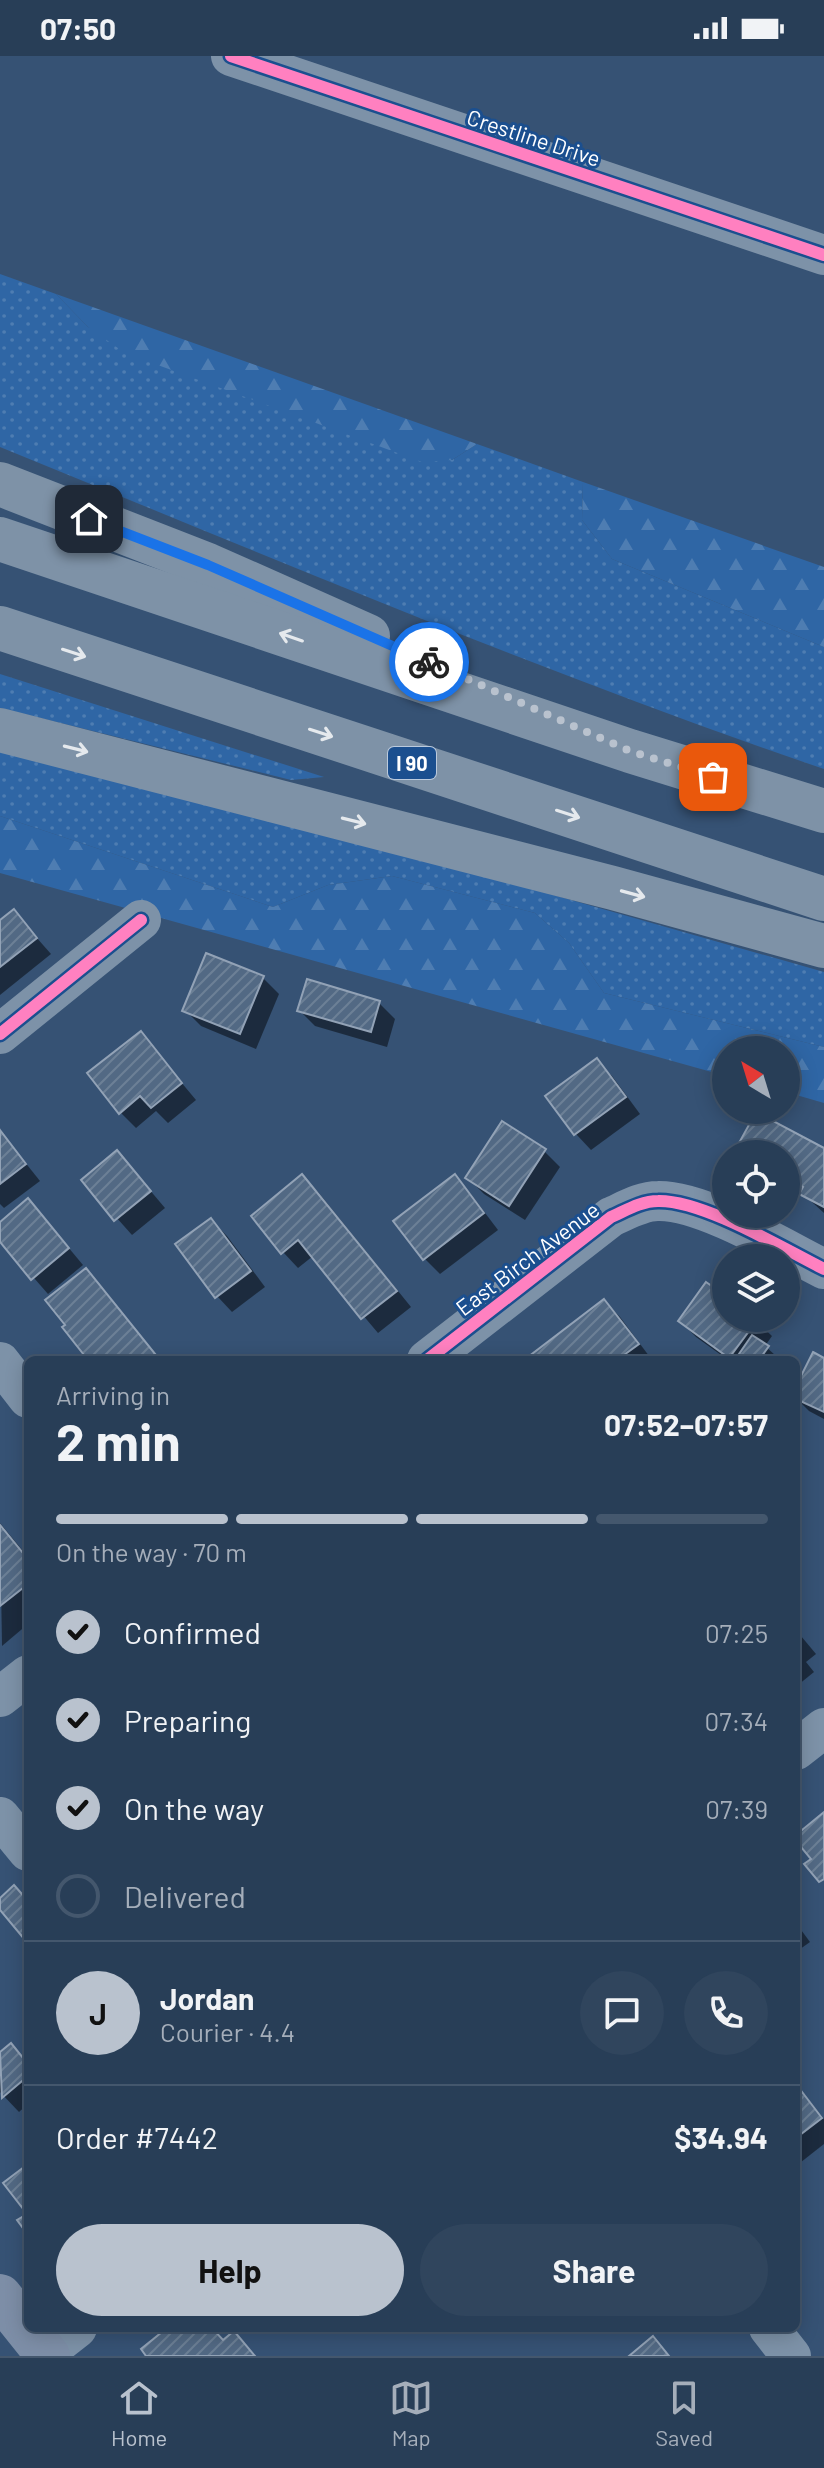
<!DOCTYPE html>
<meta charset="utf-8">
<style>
:root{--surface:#283e57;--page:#30455d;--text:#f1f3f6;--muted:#a5aeba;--line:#44576d;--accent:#b9c2ce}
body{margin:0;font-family:Barlow,sans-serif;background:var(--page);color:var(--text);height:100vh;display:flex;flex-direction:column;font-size:30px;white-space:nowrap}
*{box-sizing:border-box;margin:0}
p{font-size:26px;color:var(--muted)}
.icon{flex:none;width:44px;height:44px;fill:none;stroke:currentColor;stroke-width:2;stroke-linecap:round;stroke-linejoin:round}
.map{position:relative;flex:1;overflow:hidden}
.sheet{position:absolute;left:24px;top:1300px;width:776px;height:976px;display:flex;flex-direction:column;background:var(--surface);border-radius:12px;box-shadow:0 4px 20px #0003,0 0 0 2px var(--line)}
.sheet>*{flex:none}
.needle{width:52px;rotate:322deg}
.buttons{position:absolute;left:712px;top:980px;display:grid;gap:16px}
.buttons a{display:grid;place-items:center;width:88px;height:88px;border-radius:50%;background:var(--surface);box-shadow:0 4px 20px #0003,0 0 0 2px var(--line);font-size:40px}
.pin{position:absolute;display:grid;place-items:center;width:68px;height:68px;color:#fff;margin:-34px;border-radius:16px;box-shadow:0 4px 12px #0006}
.courier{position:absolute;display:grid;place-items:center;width:80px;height:80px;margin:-40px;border:6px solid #1a73e8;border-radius:50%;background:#fff;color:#222;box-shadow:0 2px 10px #0007}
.head em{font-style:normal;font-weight:700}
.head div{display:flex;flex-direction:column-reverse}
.head{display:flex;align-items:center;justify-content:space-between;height:136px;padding:0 32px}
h1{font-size:52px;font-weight:700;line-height:60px}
.bar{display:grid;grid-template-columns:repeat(4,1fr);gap:12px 8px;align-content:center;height:96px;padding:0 32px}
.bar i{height:10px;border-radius:6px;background:var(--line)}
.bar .current{background:var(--accent)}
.bar p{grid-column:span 4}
.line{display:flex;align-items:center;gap:20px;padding:0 32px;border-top:2px solid var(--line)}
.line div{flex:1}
.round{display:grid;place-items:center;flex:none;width:84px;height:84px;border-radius:42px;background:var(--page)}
ol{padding:0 32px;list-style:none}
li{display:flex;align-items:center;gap:24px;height:88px}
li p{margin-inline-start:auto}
li .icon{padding:8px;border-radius:50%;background:var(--accent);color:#111;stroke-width:4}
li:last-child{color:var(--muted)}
li i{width:44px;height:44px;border:4px solid var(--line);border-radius:50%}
.primary-button{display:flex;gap:16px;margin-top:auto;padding:16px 32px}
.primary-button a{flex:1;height:92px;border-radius:48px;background:var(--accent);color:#111;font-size:32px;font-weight:700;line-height:92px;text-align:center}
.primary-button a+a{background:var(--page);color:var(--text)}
.status{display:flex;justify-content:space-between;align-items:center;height:56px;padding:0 40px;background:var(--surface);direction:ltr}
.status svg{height:22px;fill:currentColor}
.tabs{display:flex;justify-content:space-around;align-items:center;height:112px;border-top:2px solid var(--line);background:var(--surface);font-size:22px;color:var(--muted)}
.tabs a{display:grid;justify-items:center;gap:4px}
.tabs .current{color:var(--accent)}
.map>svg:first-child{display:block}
.grass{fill:url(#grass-dots)}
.forest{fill:url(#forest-firs)}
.shadow{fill:#0007}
.building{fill:url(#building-hatch);stroke:#92a2b6;stroke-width:2}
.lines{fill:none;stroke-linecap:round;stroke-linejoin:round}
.minor{stroke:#7d92a8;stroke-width:40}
.major{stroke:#7d8ea7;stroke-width:44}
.highway{stroke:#7e92a7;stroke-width:44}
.cycleway-casing{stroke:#1b4f8f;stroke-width:17}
.cycleway{stroke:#ff80c0;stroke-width:12}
.oneway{stroke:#e5e9ed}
.done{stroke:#b9c2ce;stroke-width:8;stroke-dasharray:0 14.4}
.route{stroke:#1a73e8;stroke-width:10}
.labels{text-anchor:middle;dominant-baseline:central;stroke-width:6;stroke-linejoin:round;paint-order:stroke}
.shield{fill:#1b4f8f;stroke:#bbcadd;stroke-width:2}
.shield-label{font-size:20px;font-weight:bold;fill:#fff}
.street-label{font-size:22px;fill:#fff;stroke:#1b4f8f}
</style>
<div class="status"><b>07:50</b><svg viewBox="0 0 49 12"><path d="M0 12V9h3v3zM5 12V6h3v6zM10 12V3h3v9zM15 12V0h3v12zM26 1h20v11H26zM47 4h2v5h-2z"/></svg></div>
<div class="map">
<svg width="824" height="2300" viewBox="0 0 824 2300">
<defs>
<pattern id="grass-dots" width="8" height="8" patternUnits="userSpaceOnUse" patternTransform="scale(2)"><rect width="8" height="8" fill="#2f66a5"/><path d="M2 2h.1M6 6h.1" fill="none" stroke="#4e7db2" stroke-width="1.8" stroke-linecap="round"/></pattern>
<pattern id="forest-firs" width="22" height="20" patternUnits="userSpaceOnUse" patternTransform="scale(2)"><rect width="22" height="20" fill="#2f66a5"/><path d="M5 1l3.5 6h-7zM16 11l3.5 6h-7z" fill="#4e7db2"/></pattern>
<pattern id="building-hatch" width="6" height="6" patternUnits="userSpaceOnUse" patternTransform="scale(2)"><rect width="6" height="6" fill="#526984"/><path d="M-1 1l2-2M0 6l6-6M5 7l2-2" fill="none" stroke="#6c8096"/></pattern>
</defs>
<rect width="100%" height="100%" fill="#365274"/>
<g class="grass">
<path d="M0,218L56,238L88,271L452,404L477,388L583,426L582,464L612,503L824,591V713C545,618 273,502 0,391Z"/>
<path d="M0,618L324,721L291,724L0,652Z"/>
<path d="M0,692L543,836L824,916V991L604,937L569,887L535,857L392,820L328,829L273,851L0,760Z"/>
</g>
<g class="forest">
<path d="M56,238L477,388L452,404L422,406L125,297L88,271Z"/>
<path d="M583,426L824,511V591L612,503L582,464Z"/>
<path d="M0,760L273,851L328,829L392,820L535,857L569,887L604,937L824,991V1047L786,1036V994H726V1020L0,817Z"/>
</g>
<g class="shadow">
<path d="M14,856L51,898L0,939V867Z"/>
<path d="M263,922L279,938L256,993L201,970L185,954Z"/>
<path d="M379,947L395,963L387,991L315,970L299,954Z"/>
<path d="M140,977L196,1044L168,1067L156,1055L136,1072L120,1056Z"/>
<path d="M596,1005L612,1020L640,1058L591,1094L576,1078L548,1041Z"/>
<path d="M0,1075L40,1125L4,1152L0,1148Z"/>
<path d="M824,1094V1157L802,1137L786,1128V1098H735Z"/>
<path d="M544,1095L560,1111L525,1164L484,1138L468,1122Z"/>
<path d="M132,1113L165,1152L132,1179L83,1124Z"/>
<path d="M302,1120L318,1136L411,1251L378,1277L313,1200L298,1212L283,1196Z"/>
<path d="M454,1121L470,1137L498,1174L440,1218L424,1202Z"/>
<path d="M43,1161L83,1209L48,1238L0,1183V1168Z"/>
<path d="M211,1164L227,1180L265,1231L232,1256L217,1240Z"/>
<path d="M86,1215L101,1230L160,1304H91L68,1270Z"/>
<path d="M726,1242V1262H753L772,1280L765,1290L775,1299L772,1304H728L696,1281L680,1265Z"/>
<path d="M604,1245L620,1261L652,1304H532Z"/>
<path d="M824,1304V1363L809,1355L796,1342V1334Z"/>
<path d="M0,1467L28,1501V1568L2,1590Z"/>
<path d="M796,1574L816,1598L806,1606L814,1616L798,1629Z"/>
<path d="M796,1867L810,1886L796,1896Z"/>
<path d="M10,1990L28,2008V2048L19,2056L0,2036V1998Z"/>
<path d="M796,2028L824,2063V2088L796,2110Z"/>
</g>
<g class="building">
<path d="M14,853L37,882L0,911V864Z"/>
<path d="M206,897L264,920L240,978L182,955Z"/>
<path d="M307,923L380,945L371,976L297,955Z"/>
<path d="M141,975L182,1027L151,1052L140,1040L119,1058L87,1017Z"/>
<path d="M597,1002L626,1041L574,1079L545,1040Z"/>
<path d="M756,1056L824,1092V1151L799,1138L803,1131L786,1123V1098H733Z"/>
<path d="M502,1065L546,1093L509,1150L465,1122Z"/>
<path d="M0,1074L26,1108L0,1128Z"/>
<path d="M117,1094L151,1135L114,1165L81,1124Z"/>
<path d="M302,1118L397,1235L361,1263L298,1184L281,1198L251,1160Z"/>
<path d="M455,1118L484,1157L423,1204L393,1165Z"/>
<path d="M28,1142L69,1192L31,1224L0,1186V1166Z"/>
<path d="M211,1162L251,1215L215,1242L175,1188Z"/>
<path d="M86,1212L160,1304H88L62,1271L65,1269L45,1244Z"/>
<path d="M706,1226L726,1240V1262L758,1263L729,1302L678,1265Z"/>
<path d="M604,1243L639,1288L617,1304H530L528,1301Z"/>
<path d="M752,1279L769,1290L759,1304H749L739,1298Z"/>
<path d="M813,1296L824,1302V1356L796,1343V1330Z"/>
<path d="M0,1469L28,1503V1528L0,1550Z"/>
<path d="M824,1756V1823L819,1826L804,1808L811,1803L796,1785V1779Z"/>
<path d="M14,1829L28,1845V1881L25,1884L0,1854V1842Z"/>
<path d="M11,1987L28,2008V2020L2,2042L0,1996Z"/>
<path d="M796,2028L822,2062L796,2082Z"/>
<path d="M28,2108V2179L17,2164L27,2158L3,2127Z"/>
<path d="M167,2272H212L223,2284L234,2275L255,2300H146L141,2293Z"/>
<path d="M653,2280L669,2300H629Z"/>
</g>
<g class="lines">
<g class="minor">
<path d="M231,0L824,199"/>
<path d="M0,978L141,864"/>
<path d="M427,1304L611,1161C625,1155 641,1145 658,1145C703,1144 782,1192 824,1213"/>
<path d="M0,1306L28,1342"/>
<path d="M0,1641L28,1619"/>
<path d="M796,1694L824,1672"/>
<path d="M0,1761L28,1795"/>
<path d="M769,2272L791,2300"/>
<path d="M45,2297L77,2272"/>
</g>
<path class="major" d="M0,2240L48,2300"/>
<g class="highway">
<path d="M0,428L208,509L368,580"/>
<path d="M0,483L630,695L824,755"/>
<path d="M0,572L824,843"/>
<path d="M0,674L613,832L824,890"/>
</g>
<g class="cycleway-casing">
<g id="cycleway">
<path d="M231,0L824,199"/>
<path d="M0,978L141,864"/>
<path d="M427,1304L611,1161C625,1155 641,1145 658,1145C703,1144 782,1192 824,1213"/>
</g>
</g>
<use href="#cycleway" class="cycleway"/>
</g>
<defs><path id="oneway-shaft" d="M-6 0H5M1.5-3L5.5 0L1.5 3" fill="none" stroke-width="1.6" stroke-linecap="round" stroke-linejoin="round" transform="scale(2)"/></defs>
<g class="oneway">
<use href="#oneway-shaft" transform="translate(291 581) rotate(-161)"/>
<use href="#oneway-shaft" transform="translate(74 597) rotate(18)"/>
<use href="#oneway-shaft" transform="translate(321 677) rotate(18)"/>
<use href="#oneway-shaft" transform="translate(76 693) rotate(14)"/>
<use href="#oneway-shaft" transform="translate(568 758) rotate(18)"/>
<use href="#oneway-shaft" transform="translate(354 765) rotate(14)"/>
<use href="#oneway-shaft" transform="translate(633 838) rotate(15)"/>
</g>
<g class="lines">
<path class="done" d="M429,606L630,695L713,721"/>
<path class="route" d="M89,463L208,509L429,606"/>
</g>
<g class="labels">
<rect class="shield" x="388" y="691" width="48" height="32" rx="6"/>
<g class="shield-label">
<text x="412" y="707">I 90</text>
</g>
<g class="street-label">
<text transform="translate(534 81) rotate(18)">Crestline Drive</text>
<text transform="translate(527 1202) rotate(-37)">East Birch Avenue</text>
</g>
</g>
</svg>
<div class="buttons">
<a><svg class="needle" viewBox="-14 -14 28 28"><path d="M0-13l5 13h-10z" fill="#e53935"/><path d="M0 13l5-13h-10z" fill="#a5aeba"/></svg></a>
<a><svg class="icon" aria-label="locate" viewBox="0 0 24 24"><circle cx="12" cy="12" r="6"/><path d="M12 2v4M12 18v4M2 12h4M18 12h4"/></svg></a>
<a><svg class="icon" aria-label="layers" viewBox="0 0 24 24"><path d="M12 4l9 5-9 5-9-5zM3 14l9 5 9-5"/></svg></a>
</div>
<div class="pin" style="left:713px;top:721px;background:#ea580c"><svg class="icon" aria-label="bag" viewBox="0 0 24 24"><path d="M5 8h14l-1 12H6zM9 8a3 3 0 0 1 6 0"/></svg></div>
<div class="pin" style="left:89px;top:463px;background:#1f2937"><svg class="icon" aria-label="home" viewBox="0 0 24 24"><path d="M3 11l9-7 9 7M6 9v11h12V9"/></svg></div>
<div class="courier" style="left:429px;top:606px"><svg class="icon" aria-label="bike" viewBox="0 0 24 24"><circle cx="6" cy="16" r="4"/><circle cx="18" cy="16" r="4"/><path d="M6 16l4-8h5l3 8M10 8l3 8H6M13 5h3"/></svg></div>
<section class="sheet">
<div class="head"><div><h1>2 min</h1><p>Arriving in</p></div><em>07:52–07:57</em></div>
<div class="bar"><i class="current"></i><i class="current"></i><i class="current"></i><i></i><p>On the way · 70 m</p></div>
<ol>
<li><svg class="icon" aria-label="check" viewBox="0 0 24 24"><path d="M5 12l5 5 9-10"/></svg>Confirmed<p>07:25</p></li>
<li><svg class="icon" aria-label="check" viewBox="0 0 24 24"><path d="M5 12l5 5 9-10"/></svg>Preparing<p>07:34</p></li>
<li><svg class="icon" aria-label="check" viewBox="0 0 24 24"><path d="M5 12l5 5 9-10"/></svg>On the way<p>07:39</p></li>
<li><i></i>Delivered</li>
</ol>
<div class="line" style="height:144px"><b class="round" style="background:var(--accent);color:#111">J</b><div><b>Jordan</b><p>Courier · 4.4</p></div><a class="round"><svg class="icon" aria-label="chat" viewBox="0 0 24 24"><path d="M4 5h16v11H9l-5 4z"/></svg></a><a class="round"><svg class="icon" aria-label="phone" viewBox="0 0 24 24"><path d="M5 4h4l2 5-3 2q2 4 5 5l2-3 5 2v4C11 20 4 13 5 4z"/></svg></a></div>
<div class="line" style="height:104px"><div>Order #7442</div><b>$34.94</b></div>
<div class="primary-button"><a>Help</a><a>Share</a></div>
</section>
</div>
<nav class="tabs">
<a class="current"><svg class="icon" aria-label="home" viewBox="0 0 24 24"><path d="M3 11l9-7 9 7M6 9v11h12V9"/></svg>Home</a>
<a><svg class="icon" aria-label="map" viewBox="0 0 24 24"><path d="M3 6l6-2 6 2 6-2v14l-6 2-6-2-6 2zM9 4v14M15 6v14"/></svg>Map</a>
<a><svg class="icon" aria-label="saved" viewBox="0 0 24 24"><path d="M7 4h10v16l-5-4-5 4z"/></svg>Saved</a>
</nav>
